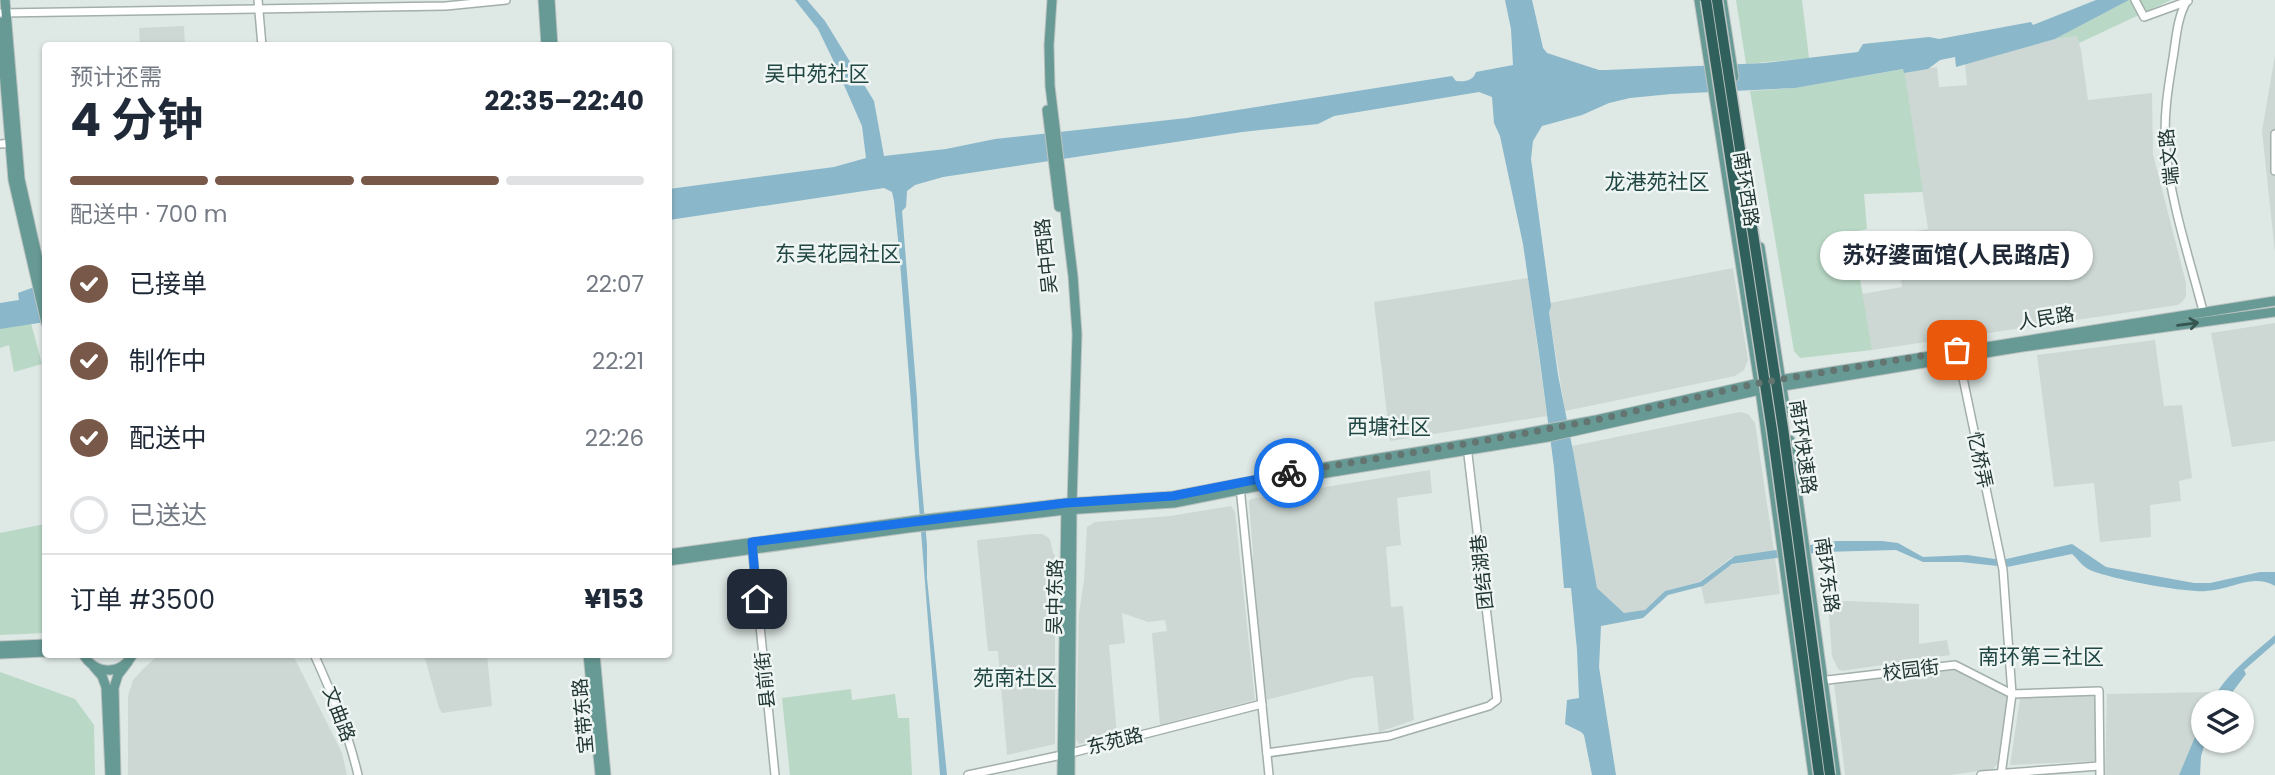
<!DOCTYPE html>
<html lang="zh">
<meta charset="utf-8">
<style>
:root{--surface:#fff;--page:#f2f2f3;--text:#1f2937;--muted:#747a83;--line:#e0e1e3;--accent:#785849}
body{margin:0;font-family:Poppins,"Noto Sans SC",sans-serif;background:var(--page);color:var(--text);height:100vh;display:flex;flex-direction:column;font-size:26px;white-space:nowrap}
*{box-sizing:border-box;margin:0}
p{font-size:23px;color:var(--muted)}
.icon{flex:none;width:38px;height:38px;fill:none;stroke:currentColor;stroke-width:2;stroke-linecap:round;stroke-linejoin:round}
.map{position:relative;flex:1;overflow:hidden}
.side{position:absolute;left:42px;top:42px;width:630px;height:616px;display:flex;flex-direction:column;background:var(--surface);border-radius:7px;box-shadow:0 2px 5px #0004}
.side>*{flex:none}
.controls{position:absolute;left:2191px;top:690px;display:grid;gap:14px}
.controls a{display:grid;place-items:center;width:63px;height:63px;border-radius:50%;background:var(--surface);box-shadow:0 2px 5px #0004;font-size:35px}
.pin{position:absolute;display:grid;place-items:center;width:60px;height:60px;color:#fff;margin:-30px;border-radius:14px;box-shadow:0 4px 10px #0006}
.courier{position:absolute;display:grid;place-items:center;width:70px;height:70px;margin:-35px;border:5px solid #1a73e8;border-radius:50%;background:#fff;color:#222;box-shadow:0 2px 9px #0007}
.bubble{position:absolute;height:49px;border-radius:24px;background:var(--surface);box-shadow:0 2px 5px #0004;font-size:23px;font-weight:700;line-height:49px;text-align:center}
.summary em{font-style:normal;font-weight:700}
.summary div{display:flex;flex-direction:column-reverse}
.summary{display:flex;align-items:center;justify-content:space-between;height:119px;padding:0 28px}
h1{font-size:46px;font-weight:700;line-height:52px}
.bar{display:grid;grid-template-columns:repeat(4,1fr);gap:10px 7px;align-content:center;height:84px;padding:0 28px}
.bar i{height:9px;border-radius:5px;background:var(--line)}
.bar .on{background:var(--accent)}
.bar p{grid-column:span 4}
.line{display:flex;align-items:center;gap:18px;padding:0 28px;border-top:2px solid var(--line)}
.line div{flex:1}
ol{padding:0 28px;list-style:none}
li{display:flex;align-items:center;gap:21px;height:77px}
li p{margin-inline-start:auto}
li .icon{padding:7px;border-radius:50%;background:var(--accent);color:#fff;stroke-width:4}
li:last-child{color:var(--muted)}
li i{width:38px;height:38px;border:4px solid var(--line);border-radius:50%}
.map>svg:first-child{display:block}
.built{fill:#cdd8d4}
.green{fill:#b9d8c5}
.water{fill:#8ab7c9}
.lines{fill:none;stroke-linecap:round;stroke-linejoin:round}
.minor-casing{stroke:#a2afac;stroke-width:10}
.major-casing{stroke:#bcc3c2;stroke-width:11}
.minor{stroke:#fff;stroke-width:7}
.major{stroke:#679a94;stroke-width:9}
.highway-bridge-casing{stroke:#bcc3c2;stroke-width:13;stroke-linecap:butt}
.highway-bridge{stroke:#30605c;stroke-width:10}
.oneway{stroke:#365450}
.done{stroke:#637471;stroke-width:7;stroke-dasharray:0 12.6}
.route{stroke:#1a73e8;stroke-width:9}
.labels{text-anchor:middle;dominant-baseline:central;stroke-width:5;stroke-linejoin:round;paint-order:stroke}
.street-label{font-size:19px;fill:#213633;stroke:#eef5f3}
.neighbourhood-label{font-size:21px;fill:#1f4642;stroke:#eef5f3}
</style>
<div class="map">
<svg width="2275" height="775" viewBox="0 0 2275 775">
<rect width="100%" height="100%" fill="#dee8e5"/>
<g class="built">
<path d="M184,26L185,45H140L139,28Z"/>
<path d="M2077,36L2081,50L2088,100L2152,93L2153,154L2186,283V296L2183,301L2178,305L1872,350L1862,294L1902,287L1896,234L1928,229L1904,73L1937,67L1939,87L1967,85L1965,64L2055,39Z"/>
<path d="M2275,55V253L2262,131Z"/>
<path d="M1733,268L1748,360L1744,370L1735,376L1565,411L1549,312L1550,303Z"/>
<path d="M1528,278L1547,416L1390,441L1374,302Z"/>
<path d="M2275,323V441L2232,447L2211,333Z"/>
<path d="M2155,340L2164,406L2182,405L2192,478L2179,481L2181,501L2150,505L2151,537L2100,542L2094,483L2054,487L2037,355Z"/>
<path d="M1740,412L1748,414L1755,423L1774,551L1732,557L1699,582L1665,591L1652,605L1643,611L1624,613L1597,588L1572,446Z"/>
<path d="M1430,470L1432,493L1397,498L1401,545L1386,547L1391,607L1403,606L1414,720L1379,732L1373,676L1353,678L1266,700L1252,561L1253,553L1249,502L1251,499Z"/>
<path d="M1231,506L1235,512L1255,700L1160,725L1152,633L1167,631L1165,620L1148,622L1122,613L1125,643L1109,645L1117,735L1079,744L1076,739L1079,614L1084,580L1087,527L1095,522L1170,516Z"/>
<path d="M1033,534H1043L1050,539L1053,553L1055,555V744L1007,755L998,651H988L977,542L978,540Z"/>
<path d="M1775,558L1780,594L1705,604L1701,587L1729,565Z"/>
<path d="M1848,601L1919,604V644L1947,640L1950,655L1842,671L1838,669L1832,656L1828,602Z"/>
<path d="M171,654L293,655L342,753L347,775H128V696L133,680L143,669L155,658Z"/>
<path d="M424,655H487L492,706L442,713L439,708Z"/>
<path d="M1958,668L2005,691L2007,697L1998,763L1993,769L1950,775H1845L1834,683Z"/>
<path d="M2216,692L2211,702H2203V718L2179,775H2105L2107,694Z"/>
<path d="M2097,693V761L2010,765L2020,699L2023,696Z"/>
</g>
<g class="green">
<path d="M1736,0H1802L1809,58L1746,64Z"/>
<path d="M2129,0H2171L2079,43L2077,36L2055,39Z"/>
<path d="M1904,69L1923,192L1864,194L1867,229L1852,232L1872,350L1800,358L1794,351L1750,91L1795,88Z"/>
<path d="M29,316L42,364L14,372L9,345L0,348V321Z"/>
<path d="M45,524V633L0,635V533Z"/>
<path d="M0,672L75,699L94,725L95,775H0Z"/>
<path d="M851,689L852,700L895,694L898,718H909L912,775H790L782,698Z"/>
</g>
<g class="water">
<path d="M795,0H807L825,21L874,101L884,156L946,149L995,139L1187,118L1452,76L1456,81C1465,82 1473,81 1476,72L1513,65L1511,29L1505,0H1532L1543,48L1547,53L1599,70H1607L1765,63L1858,52L1863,44L1929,37L1939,39L2031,22L2033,25L2096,0H2129L2055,39L1956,67L1955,57L1940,60L1928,69L1904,73L1903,69L1795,88L1671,94L1630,98L1609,103L1582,115L1542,126L1533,141L1531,159L1551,306L1549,312L1558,375L1574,456L1597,588L1624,613L1645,610L1665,591L1700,582L1735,556L1837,541H1882L1898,543L1923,557L1967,555L2002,560L2072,544L2106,567L2194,583H2210L2260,572H2275V586C2251,573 2232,590 2206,591C2186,593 2105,578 2088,569C2081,565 2077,558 2072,554L2007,567L1961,562H1923L1896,550L1822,552L1732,564L1703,586L1668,595L1643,618L1601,626L1599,667L1616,775H1592L1584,735L1581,732L1565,724L1567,700L1579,698L1577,650L1571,588H1564L1554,467L1539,354L1523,244L1500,136L1494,123L1492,97L1479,92L1334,116L1318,124L1242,132L943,177L915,185L907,191L906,207L902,211L917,398L919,453L927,545V578L947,775H940L899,249L894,201L892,192L884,188L669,220V189L834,167L866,158L862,126L833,60L818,29Z"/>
<path d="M45,283V322L0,329V303L19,300L18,293Z"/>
<path d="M2275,635V643L2244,670L2246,674L2225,702H2211C2226,674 2252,655 2275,635Z"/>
<path d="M2203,718V740H2206L2201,756L2200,775H2179Z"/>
</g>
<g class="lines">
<g class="minor-casing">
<g id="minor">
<path d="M258,0L262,46"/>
<path d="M2135,0L2144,17L2188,1"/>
<path d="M2187,1C2177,17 2176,40 2173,58C2168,88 2163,118 2166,149C2170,201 2190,260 2203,311"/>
<path d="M0,13L446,6L506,0"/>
<path d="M2275,134V171"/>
<path d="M0,144L15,143"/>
<path d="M1958,354L2003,570L2012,694L2001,775"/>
<path d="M1240,487L1269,775"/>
<path d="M752,546L775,775"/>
<path d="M314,654C332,694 348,732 358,775"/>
<path d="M1819,681L1955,665L2012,694L2099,691L2100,775"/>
<path d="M1267,753L1389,736L1489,706L1497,700L1467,446"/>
<path d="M968,775L1071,753L1262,704"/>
<path d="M1981,775L2099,766"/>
</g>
</g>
<g class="major-casing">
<g id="major">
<path d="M5,0L20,179L46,295"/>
<path d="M543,0L546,46"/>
<path d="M550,0L553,46"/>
<path d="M1052,0L1049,45L1050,86L1073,276L1077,334L1072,503L1070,775"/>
<path d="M1699,0L1760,390L1813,775"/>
<path d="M1722,0L1734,77"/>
<path d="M0,22L13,180L46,323"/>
<path d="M1047,110L1059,207"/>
<path d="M1760,247L1786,413"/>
<path d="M1790,440L1836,775"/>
<path d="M668,554L917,520L1066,503L1173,496L1319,468L1483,441L1596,420L1759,383L2275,301"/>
<path d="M668,561L908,528L1065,510L1174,503L1320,474L1548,437L1760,390L2022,347L2275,312"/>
<path d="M0,646L46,644"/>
<path d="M0,654L46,652"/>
<path d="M83,654C95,675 121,676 133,654"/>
<path d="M588,654L600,775"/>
<path d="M595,654L606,775"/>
<path d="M94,667L102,676L106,687L110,775"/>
<path d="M116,775L114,688L118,675L128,662"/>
<path d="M1062,775L1066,504"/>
</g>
</g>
<use href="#minor" class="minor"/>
<use href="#major" class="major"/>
<g class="highway-bridge-casing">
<g id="highway-bridge">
<path d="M1706,0L1772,430L1819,775"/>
<path d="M1717,0L1783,428L1830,775"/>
</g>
</g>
<use href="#highway-bridge" class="highway-bridge"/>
</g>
<defs><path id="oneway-shaft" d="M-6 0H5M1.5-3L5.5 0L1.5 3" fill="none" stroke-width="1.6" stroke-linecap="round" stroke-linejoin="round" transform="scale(1.75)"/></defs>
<use class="oneway" href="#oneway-shaft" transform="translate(2188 324) rotate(-8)"/>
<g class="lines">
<path class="done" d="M1289,473L1483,441L1596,420L1759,383L1957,350"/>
<path class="route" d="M757,599L752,542L1066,503L1173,496L1289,473"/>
</g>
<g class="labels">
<g class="street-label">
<text transform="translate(2169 157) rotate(-96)">端文路</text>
<text transform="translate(1746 189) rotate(81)">南环西路</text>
<text transform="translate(1046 256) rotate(-96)">吴中西路</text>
<text transform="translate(2046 318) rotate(-9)">人民路</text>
<text transform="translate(1803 447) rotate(82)">南环快速路</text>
<text transform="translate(1980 460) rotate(78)">忆桥弄</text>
<text transform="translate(1482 572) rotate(-96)">团结湖巷</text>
<text transform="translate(1827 575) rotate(82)">南环东路</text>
<text transform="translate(1055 597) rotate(-89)">吴中东路</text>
<text transform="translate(1911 670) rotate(-7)">校园街</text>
<text transform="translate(765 680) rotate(-96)">县前街</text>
<text transform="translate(339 714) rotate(69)">文曲路</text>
<text transform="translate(583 716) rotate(-95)">宝带东路</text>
<text transform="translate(1115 741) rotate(-14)">东苑路</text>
</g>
<g class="neighbourhood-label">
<text x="817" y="73">吴中苑社区</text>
<text x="1657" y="181">龙港苑社区</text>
<text x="838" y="253">东吴花园社区</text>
<text x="1389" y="426">西塘社区</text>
<text x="2041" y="656">南环第三社区</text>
<text x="1015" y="677">苑南社区</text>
</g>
</g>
</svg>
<div class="controls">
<a><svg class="icon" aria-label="layers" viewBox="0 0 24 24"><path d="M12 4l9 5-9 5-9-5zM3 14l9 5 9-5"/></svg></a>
</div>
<div class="pin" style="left:1957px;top:350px;background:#ea580c"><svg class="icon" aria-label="bag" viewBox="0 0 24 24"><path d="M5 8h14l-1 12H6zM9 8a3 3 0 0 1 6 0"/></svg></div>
<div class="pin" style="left:757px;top:599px;background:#1f2937"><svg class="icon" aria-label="home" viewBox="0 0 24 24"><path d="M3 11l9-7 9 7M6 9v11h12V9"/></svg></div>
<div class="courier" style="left:1289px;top:473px"><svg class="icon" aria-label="bike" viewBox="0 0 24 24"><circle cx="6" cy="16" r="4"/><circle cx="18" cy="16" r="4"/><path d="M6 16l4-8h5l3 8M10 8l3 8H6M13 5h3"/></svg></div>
<div class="bubble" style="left:1820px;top:231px;width:273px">苏好婆面馆(人民路店)</div>
<section class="side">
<div class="summary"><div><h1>4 分钟</h1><p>预计还需</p></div><em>22:35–22:40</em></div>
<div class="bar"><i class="on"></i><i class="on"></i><i class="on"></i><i></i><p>配送中 · 700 m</p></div>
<ol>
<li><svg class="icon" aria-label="check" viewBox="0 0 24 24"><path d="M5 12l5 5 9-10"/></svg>已接单<p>22:07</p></li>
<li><svg class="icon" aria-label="check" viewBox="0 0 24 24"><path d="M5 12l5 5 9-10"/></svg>制作中<p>22:21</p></li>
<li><svg class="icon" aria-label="check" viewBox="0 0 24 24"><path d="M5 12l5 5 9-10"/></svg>配送中<p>22:26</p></li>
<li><i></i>已送达</li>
</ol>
<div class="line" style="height:91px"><div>订单 #3500</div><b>¥153</b></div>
</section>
</div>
